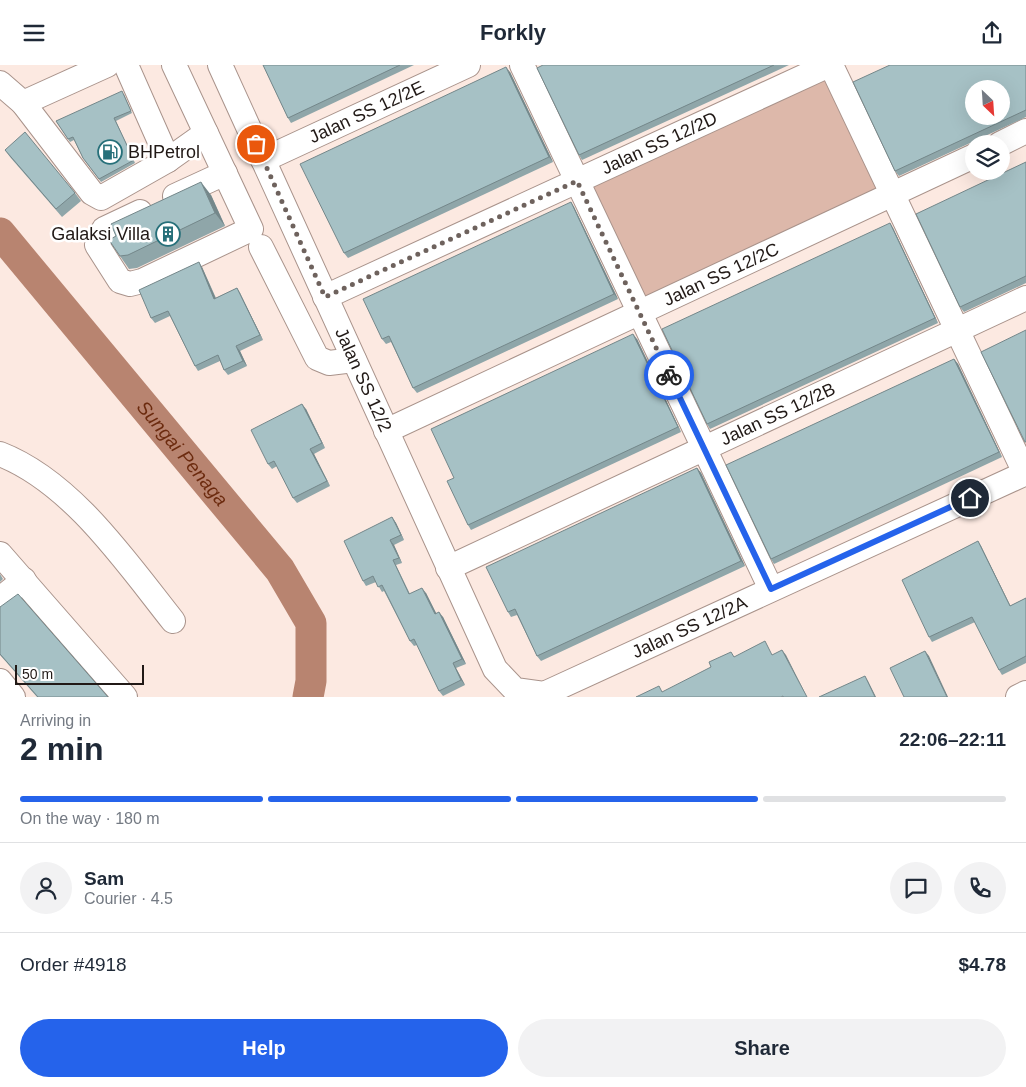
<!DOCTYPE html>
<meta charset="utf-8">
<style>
:root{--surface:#fff;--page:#f2f2f3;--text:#1f2937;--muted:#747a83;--line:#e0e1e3;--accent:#2563eb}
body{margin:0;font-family:Helvetica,sans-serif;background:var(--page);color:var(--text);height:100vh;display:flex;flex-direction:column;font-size:19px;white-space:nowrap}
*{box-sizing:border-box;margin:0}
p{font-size:16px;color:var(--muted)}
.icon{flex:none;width:28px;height:28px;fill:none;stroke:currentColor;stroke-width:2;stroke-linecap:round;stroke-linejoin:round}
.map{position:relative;height:632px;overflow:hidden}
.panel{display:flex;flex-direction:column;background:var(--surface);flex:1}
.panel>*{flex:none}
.needle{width:32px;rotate:155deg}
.tools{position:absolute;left:965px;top:15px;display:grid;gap:10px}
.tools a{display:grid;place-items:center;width:45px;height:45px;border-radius:50%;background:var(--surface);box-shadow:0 5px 20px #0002;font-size:25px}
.scale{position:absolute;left:15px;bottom:12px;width:129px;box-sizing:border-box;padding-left:5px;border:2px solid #211916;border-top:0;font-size:14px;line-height:18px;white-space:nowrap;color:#211916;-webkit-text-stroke:4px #fff;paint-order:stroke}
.pin{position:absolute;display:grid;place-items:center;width:42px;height:42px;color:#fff;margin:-21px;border:2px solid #fff;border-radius:50%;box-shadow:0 1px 5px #0007}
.courier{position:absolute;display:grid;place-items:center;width:50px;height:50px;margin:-25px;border:4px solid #2563eb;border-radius:50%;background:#fff;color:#222;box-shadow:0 1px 6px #0007}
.summary em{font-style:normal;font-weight:700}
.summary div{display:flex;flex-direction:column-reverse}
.summary{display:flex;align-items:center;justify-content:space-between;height:85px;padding:0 20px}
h1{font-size:32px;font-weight:700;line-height:38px}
.bar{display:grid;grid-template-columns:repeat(4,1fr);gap:8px 5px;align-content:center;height:60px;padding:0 20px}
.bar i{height:6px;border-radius:4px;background:var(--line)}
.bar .selected{background:var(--accent)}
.bar p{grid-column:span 4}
.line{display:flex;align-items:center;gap:12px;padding:0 20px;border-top:1px solid var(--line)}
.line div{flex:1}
.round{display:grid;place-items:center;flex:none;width:52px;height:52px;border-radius:26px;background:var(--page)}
.button{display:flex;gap:10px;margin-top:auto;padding:10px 20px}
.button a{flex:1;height:58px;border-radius:30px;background:var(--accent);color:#fff;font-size:20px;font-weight:700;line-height:58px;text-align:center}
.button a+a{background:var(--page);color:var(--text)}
header{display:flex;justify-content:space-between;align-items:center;height:65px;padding:0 20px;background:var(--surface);font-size:22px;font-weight:700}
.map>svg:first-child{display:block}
.green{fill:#ddb8aa}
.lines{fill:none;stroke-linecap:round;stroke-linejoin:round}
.river{stroke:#b88470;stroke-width:31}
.minor-casing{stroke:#a9938b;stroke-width:26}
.minor{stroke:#fff;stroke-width:24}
.wall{fill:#8fa6a9}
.shaded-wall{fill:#74878a}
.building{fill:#a6c1c5;stroke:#74878a;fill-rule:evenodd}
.done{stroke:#6e625d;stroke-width:5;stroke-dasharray:0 9}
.route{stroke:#2563eb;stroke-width:6}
.labels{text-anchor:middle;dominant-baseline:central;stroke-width:5;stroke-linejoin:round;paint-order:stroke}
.street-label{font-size:18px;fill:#211916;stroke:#fff}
.poi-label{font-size:18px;fill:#211916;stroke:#fff;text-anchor:start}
.water-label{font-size:19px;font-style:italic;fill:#6c2b0f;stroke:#fff}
</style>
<header><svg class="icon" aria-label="menu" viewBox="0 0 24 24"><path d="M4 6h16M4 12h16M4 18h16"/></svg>Forkly<svg class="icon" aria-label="share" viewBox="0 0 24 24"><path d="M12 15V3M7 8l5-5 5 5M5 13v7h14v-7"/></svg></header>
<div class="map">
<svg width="1026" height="632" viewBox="0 0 1026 632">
<rect width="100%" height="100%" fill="#fce9e1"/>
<path class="green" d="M828,10L881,125L644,235L591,121Z"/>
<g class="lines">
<path class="river" id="s1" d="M0,168L280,505L311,558V616L308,632"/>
<g class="minor-casing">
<g id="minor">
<path d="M126,0L168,95"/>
<path id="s2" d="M220,0L495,604L515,625L544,629L1026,408"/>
<path d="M522,0L771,524"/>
<path d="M831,0L1025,408"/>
<path d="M0,18L23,38L92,128L101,133L168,95L206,68"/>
<path d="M23,38L107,0"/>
<path d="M1000,79L1026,66"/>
<path id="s3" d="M263,95L468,0"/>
<path d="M175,131L225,108"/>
<path d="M140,147L104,164L97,180L120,216L130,219L142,216L251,164L174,0"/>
<path d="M261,182L317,293L329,298L354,295"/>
<path id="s4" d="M325,232L829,0"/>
<path id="s5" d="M386,366L974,91"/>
<path d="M0,389C72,417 126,497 173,556"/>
<path d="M0,489L125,632"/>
<path id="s6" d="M448,503L1026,233"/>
<path d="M0,534L24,515"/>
<path d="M0,616L13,632"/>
<path d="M1018,632L1026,628"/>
</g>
</g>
<use href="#minor" class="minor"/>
</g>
<g class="wall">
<path d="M263,0H414L291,58L288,53Z"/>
<path d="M543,0H789L582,95L579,90Z"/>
<path d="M1026,0V52L899,111L895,106Z"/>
<path d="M510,7L553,97L348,193L344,188Z"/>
<path d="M124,29L132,48L116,56L135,98L101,117L83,93L74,75L70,77L56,56Z"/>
<path d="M5,85L75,128L81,136L62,152L10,92Z"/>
<path d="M1026,97V218L964,247L960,242Z"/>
<path d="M211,130L225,161L137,203L129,204L120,191Z"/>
<path d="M571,137L574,142L618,234L417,328L413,323L391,277L386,279L382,274Z"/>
<path d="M890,158L893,163L938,258L710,364L707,359Z"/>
<path d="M202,202L216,233L237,223L240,228L263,275L240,286L247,301L228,310L224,305L220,296L198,306L195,301L170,251L155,258L151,253Z"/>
<path d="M637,274L681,367L471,465L468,460L454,413Z"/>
<path d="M954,294L958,299L1002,392L774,499L771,494Z"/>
<path d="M306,344L325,383L314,389L330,421L297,438L293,433L277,401L272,404L268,399Z"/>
<path d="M697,403L701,408L745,501L541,596L537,591L517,550L511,552L508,547Z"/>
<path d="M392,452L396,458L404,475L394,480L402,498L396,500L410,529L426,528L436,548L443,552L466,599L456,603L465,620L443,631L439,626L417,580L414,581L410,576L384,526L382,527L376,517L366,521L363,516Z"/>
<path d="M978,476L981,481L1010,541L1026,533V598L1002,610L999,605L975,557L932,577L929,572Z"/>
<path d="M0,509L3,514L0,517Z"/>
<path d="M0,542L108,632H37L0,590Z"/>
</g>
<g class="shaded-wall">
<path d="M506,2L510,7L553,97L549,92Z"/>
<path d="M201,117L211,130L225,161L215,148Z"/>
<path d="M571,137L574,142L618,234L614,229Z"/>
<path d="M890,158L893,163L938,258L935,253Z"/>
<path d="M199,197L202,202L218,239L214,234Z"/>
<path d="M237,223L240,228L263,275L260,270Z"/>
<path d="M633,269L637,274L681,367L678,362Z"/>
<path d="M236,281L240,286L247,301L243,296Z"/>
<path d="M954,294L958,299L1002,392L999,387Z"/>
<path d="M302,339L306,344L325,383L322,378Z"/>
<path d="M310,384L314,389L330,421L327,416Z"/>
<path d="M697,403L701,408L745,501L741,496Z"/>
<path d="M392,452L396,458L404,475L401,470Z"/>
<path d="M390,475L394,480L402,498L399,493Z"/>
<path d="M978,476L981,481L1013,546L1010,541Z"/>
<path d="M422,523L426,528L439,554L435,549Z"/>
<path d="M439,547L443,552L466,599L462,594Z"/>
<path d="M782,585L786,590L807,632Z"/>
<path d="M925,586L929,591L948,632H947Z"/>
<path d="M453,598L456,603L465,620L461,615Z"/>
<path d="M865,611L868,616L876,632H875Z"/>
</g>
<g class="building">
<path d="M263,0H400L288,53Z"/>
<path d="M543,0H774L579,90L537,3Z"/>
<path d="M890,0H1026V45L895,106L853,17ZM974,24H1001V51H974Z"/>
<path d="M506,2L549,92L344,188L300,99Z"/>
<path d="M122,26L131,46L114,53L134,95L99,114L83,93L73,72L68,74L56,56Z"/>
<path d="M25,67L75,128L56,144L5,85Z"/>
<path d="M1026,97V211L960,242L916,149Z"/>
<path d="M201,117L215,148L128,190L120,191L109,175L116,171L111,159Z"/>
<path d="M571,137L614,229L413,323L389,271L382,274L363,234Z"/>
<path d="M890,158L935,253L707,359L662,264Z"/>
<path d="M199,197L214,234L237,223L260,270L236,281L243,296L224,305L218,290L195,301L168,246L151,253L139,225Z"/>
<path d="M1026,265V377H1025L981,287Z"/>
<path d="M633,269L678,362L468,460L447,416L454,413L431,364Z"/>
<path d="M954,294L999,387L771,494L726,400Z"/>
<path d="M302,339L322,378L310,384L327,416L293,433L274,396L268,399L251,365Z"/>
<path d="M697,403L741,496L537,591L515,544L508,547L486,502Z"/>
<path d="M392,452L401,470L390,475L399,493L393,495L409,529L422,523L435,549L439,547L462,594L453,598L461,615L439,626L414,574L410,576L382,520L378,522L373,511L363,516L344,476Z"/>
<path d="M978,476L1010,541L1026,533V591L999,605L972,552L929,572L902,515Z"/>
<path d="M18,529L108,632H38L0,589V542Z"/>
<path d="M765,576L772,590L782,585L807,632H783V631L781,632H636L659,621L662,627L711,602L709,597L731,587L734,592Z"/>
<path d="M925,586L947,632H904L890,603Z"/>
<path d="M865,611L875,632H819Z"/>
</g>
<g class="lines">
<path class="done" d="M256,79L325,232L577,116L669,310"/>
<path class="route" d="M669,310L771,524L970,433"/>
</g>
<defs>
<g id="fuel-ring" transform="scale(1.25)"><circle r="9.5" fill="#fff" stroke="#27707a" stroke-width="1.5"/><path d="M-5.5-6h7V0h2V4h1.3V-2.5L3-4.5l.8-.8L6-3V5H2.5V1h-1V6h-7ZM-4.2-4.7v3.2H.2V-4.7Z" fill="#27707a"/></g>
<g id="building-ring" transform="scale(1.25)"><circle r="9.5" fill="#fff" stroke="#27707a" stroke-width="1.5"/><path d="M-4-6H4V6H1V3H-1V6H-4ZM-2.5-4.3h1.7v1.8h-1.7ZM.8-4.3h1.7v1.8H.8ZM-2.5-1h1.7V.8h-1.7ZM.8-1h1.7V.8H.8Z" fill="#27707a"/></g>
</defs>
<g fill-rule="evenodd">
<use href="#fuel-ring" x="110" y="87"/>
<use href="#building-ring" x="168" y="169"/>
</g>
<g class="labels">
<g class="street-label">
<text stroke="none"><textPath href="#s3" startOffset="114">Jalan SS 12/2E</textPath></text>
<text stroke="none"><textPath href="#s4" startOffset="368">Jalan SS 12/2D</textPath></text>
<text stroke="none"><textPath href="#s5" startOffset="370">Jalan SS 12/2C</textPath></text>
<text stroke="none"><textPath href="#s2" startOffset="346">Jalan SS 12/2</textPath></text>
<text stroke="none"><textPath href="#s6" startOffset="364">Jalan SS 12/2B</textPath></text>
<text stroke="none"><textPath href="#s2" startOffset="882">Jalan SS 12/2A</textPath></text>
</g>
<g class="poi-label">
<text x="128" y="87">BHPetrol</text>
<text x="150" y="169" text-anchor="end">Galaksi Villa</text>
</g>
<g class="water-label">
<text stroke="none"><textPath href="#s1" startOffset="286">Sungai Penaga</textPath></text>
</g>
</g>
</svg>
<div class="tools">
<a><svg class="needle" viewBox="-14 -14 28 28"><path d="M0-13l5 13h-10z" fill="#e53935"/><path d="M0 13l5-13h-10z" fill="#747a83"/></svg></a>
<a><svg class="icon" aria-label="layers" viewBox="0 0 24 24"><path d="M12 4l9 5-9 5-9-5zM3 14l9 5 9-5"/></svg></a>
</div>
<div class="scale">50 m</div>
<div class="pin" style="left:256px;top:79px;background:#ea580c"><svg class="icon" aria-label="bag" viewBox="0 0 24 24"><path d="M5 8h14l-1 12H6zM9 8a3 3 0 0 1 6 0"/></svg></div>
<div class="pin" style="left:970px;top:433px;background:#1f2937"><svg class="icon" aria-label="home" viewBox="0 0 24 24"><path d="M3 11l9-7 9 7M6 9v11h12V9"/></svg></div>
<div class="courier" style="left:669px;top:310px"><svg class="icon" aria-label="bike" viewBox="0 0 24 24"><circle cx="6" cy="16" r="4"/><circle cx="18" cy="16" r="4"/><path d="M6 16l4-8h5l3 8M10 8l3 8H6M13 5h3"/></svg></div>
</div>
<section class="panel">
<div class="summary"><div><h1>2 min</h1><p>Arriving in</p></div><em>22:06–22:11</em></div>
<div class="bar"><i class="selected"></i><i class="selected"></i><i class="selected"></i><i></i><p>On the way · 180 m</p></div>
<div class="line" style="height:90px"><a class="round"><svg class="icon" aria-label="person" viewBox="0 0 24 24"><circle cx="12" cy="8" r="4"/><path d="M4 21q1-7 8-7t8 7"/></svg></a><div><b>Sam</b><p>Courier · 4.5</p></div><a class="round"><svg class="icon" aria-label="chat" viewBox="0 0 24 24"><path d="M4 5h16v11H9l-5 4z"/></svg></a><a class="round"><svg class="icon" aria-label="phone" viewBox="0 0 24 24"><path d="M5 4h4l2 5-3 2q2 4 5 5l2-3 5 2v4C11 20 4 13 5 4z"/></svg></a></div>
<div class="line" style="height:65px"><div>Order #4918</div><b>$4.78</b></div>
<div class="button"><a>Help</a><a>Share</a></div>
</section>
